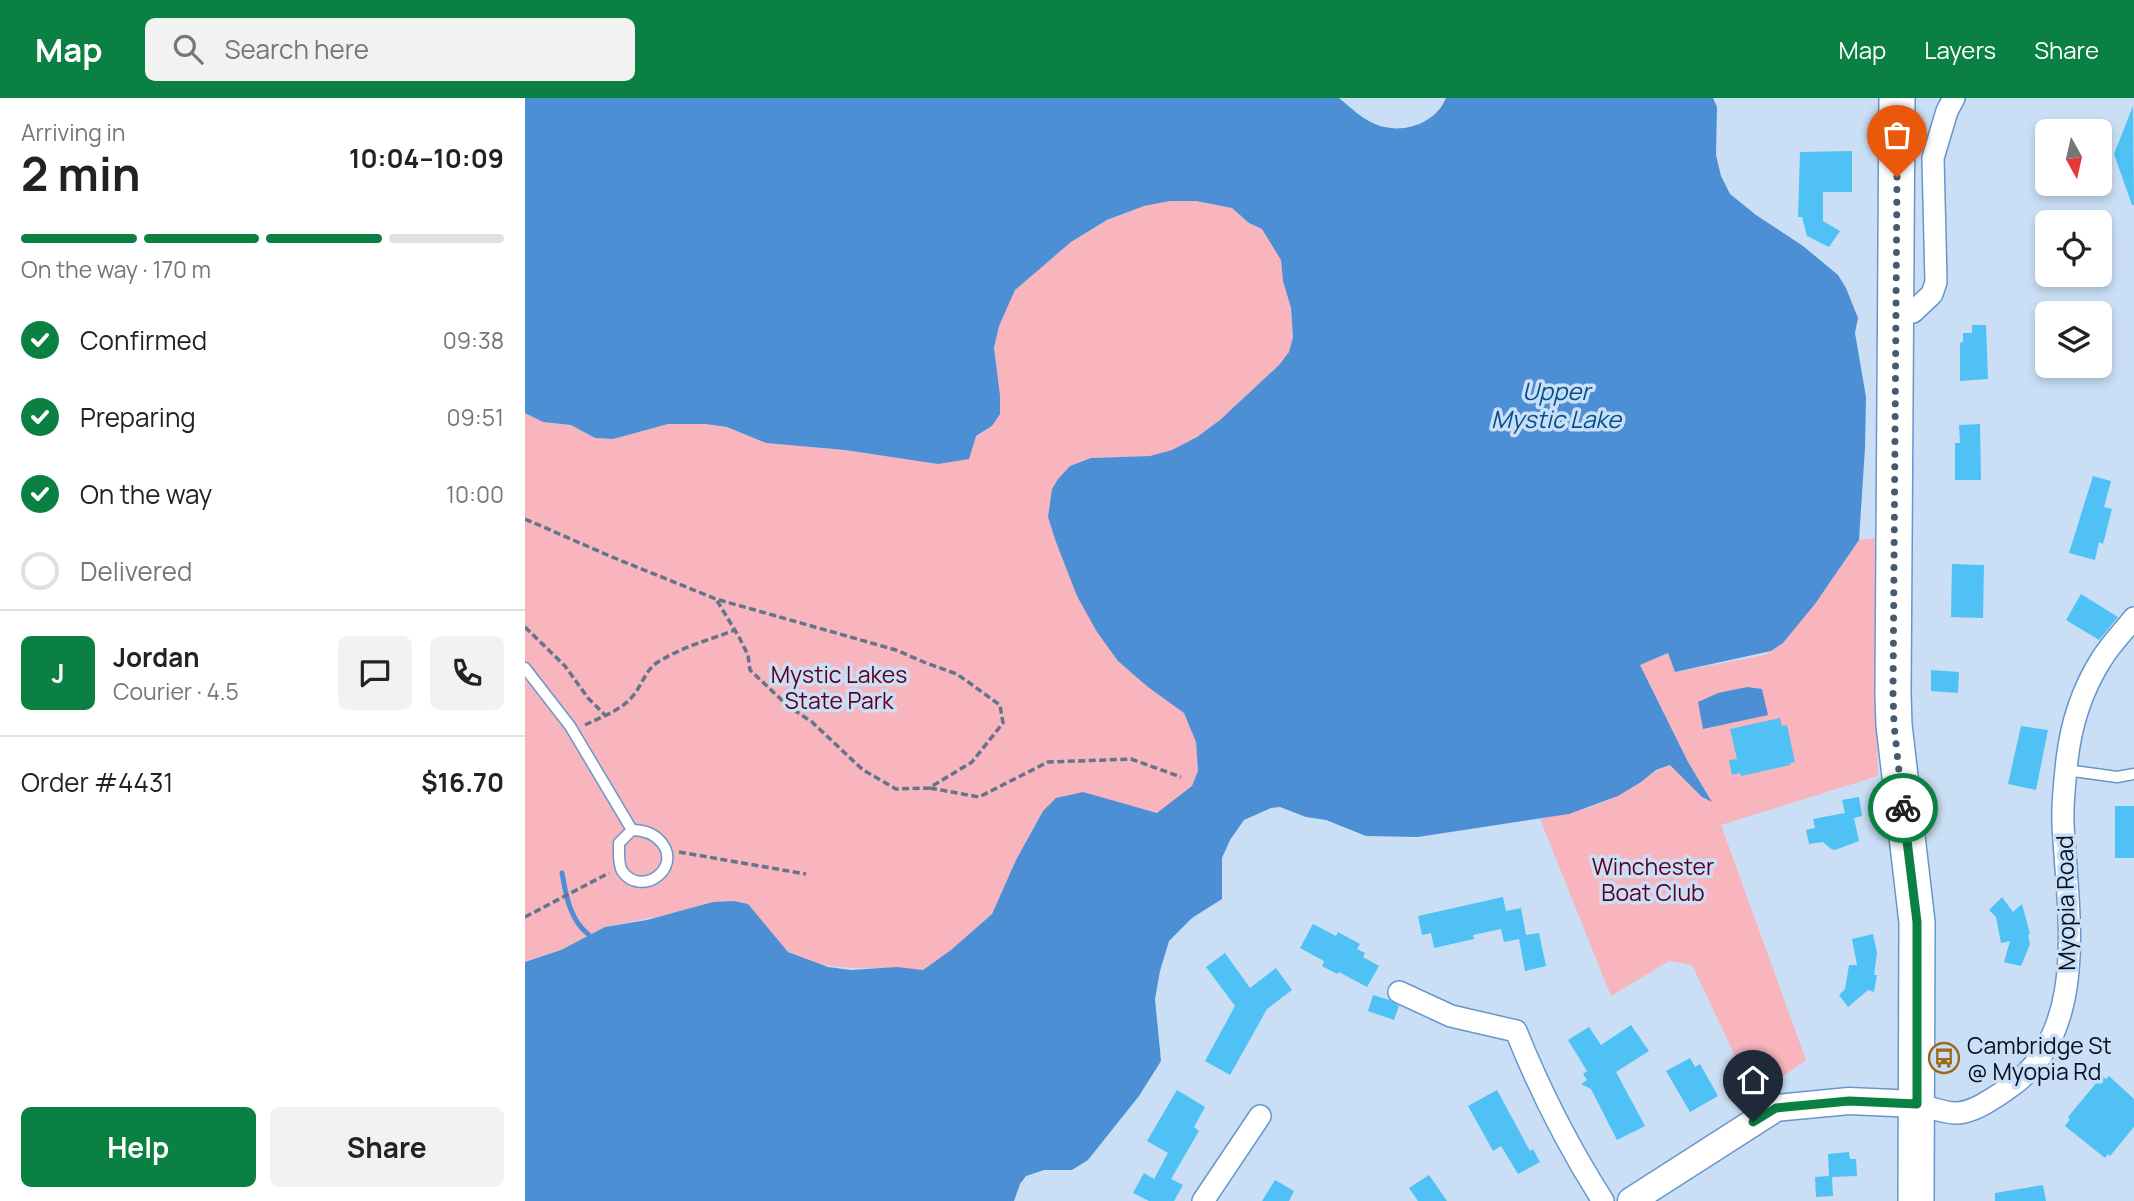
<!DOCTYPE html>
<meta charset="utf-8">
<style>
:root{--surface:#fff;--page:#f2f2f2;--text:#222;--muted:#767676;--line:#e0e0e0;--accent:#0b8043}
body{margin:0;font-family:Manrope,sans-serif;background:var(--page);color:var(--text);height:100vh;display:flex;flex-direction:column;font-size:26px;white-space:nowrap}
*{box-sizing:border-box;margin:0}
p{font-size:23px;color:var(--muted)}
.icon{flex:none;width:38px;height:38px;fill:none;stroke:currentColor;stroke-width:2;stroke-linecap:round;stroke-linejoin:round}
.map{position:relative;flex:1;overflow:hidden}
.sheet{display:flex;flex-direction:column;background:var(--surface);width:525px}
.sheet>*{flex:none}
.needle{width:46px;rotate:172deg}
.fabs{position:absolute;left:1510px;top:21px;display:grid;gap:14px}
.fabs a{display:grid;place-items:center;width:77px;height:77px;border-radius:10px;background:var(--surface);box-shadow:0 4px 10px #0003;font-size:35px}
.pin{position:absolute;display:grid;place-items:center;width:60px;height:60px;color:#fff;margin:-72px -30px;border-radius:50% 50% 50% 0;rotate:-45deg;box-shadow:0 0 7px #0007}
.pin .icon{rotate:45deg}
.courier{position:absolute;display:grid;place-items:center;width:70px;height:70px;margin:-35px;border:5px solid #0b8043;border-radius:50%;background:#fff;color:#222;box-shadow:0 2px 9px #0007}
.summary em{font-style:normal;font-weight:700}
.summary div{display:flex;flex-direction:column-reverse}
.summary{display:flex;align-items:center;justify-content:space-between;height:119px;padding:0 21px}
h1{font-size:46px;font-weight:700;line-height:52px}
.bar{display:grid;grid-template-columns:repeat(4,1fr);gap:10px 7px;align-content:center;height:84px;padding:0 21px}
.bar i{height:9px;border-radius:5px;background:var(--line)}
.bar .current{background:var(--accent)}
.bar p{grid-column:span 4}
.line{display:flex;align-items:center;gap:18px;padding:0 21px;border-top:2px solid var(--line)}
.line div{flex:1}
.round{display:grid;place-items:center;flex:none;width:74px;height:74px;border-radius:10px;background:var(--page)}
ol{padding:0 21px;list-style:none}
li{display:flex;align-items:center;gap:21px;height:77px}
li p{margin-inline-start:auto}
li .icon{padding:7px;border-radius:50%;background:var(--accent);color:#fff;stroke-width:4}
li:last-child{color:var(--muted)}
li i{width:38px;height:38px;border:4px solid var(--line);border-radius:50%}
.action{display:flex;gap:14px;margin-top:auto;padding:14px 21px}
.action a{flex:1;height:80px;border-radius:10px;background:var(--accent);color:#fff;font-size:28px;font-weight:700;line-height:80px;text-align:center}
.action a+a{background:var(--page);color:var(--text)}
header{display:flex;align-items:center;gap:42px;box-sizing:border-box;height:98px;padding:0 35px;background:var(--accent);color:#fff}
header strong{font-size:33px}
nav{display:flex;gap:38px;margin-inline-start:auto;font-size:24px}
.search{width:490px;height:63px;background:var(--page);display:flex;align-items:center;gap:18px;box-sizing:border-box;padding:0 24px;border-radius:10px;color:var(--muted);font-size:26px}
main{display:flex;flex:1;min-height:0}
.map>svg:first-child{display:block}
.green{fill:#f8b5bd}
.water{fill:#4c8fd4}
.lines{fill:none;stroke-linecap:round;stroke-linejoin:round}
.stream{stroke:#4c8fd4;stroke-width:5}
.building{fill:#4fc1f4}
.service-casing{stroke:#6697cb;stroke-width:13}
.minor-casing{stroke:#6697cb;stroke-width:24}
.tertiary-casing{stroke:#6697cb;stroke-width:29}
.trunk-casing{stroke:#6697cb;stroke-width:38}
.path{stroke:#63758a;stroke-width:3.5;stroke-dasharray:7 3.5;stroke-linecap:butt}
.service{stroke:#fff;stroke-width:10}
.minor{stroke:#fff;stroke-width:21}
.tertiary{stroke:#fff;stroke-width:26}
.trunk{stroke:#fff;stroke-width:35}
.done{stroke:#475a6e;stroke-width:7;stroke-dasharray:0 12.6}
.route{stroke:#0b8043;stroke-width:9}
.labels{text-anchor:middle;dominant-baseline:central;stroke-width:7;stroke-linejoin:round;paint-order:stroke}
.park-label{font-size:23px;fill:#5d001f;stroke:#cadff5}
.street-label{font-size:23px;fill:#011225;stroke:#cadff5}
.poi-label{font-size:23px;fill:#011225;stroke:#cadff5;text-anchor:start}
.water-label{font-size:24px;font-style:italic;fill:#015191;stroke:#cadff5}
</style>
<header>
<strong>Map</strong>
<div class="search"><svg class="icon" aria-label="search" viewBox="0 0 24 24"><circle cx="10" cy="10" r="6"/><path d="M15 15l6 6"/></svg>Search here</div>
<nav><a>Map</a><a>Layers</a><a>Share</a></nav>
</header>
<main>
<section class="sheet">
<div class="summary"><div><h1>2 min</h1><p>Arriving in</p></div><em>10:04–10:09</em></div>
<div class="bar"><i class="current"></i><i class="current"></i><i class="current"></i><i></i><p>On the way · 170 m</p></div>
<ol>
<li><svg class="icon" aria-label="check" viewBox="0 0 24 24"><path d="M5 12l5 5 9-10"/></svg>Confirmed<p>09:38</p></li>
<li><svg class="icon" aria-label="check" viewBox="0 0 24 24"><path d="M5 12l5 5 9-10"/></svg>Preparing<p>09:51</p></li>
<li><svg class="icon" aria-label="check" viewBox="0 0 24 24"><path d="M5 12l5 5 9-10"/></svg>On the way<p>10:00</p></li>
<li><i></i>Delivered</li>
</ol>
<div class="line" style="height:126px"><b class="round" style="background:var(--accent);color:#fff">J</b><div><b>Jordan</b><p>Courier · 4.5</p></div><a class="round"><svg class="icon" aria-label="chat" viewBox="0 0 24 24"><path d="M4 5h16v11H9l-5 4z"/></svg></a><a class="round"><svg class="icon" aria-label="phone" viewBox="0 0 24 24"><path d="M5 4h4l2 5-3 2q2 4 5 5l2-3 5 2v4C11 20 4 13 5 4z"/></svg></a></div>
<div class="line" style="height:91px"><div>Order #4431</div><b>$16.70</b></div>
<div class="action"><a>Help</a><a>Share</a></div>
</section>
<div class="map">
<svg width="1609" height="1103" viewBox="0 0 1609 1103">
<rect width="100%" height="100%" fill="#cadff5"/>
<g class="green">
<path d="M645,103H671L707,110L724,125L737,130L756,162L758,183L766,210L768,239L764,254L754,267L695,322L672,339L647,352L625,358L566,360L545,368L533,381L525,405L523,419L552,498L623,589L660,615L671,644L673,673L667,689L633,715L597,706L518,713L491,762L467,816L426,852L398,872C331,865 267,887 228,812L151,815L80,829L36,852L0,864V315L18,324L46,327L70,340L88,341L143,326L181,325L202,329L241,345L320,352L413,366L467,328L475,297L469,250L474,228L490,192L546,144L581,123L619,108Z"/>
<path d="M1350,440V563L1353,678L1196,727L1281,962L1229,998L1167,867L1144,863L1086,898L1015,721C1042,716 1069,710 1094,697C1112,688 1126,673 1146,667L1177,699L1186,703L1163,664L1115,567L1143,555L1151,574L1240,557L1258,545L1290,506L1334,442Z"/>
</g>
<g class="water">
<path d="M0,0H814C825,9 837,21 850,26C875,37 910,27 921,0H1188L1192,9L1191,57L1196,78L1205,96L1231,117L1278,148L1313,177L1321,190L1333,220L1330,235L1341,299L1340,350L1334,442L1290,506L1258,545L1246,553L1150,574L1143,555L1115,567L1163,664L1187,704L1177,699L1145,667L1131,672L1116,684L1093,698L1044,716L893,739L841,738L801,722L781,719L755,709L746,710L719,722L705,742L697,760V801L667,820L644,843L635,873L630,901L636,963L614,998L563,1062L547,1072H519L501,1078L495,1086L489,1103H0V864L36,852L80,829L122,822L188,804L209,803L223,806L263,854L303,869L326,872L372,869L398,872L426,852L467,816L491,762L518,713L531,700L558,694L632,715L667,688L673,673L671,644L659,615L623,589L593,563L572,534L552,498L531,444L523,419L527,391L533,381L545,368L566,360L625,358L647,352L672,339L695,322L754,267L764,254L768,239L766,210L758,183L756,162L737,131L724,125L707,110L671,103H645L619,108L582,122L546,144L490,192L474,228L469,250L475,297V316L467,328L451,338L444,361L413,366L320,352L241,345L202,329L181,326H143L88,341L70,340L46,327L18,324L0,315Z"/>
<path d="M1222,589L1237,591L1243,617L1178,631L1173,604L1193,595Z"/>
</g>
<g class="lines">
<path class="stream" d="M37,775C41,798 45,822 64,837"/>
</g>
<g class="building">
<path d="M1608,8L1609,107H1607L1589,56Z"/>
<path d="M1327,53V94H1298V123L1315,133L1304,149L1282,138L1277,119H1273L1275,54Z"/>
<path d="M1447,227H1461L1463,281L1435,283V245L1438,244V235H1447Z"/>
<path d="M1455,326L1456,382H1430V345H1435L1434,327Z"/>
<path d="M1568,378L1586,383L1579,409L1587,411L1578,446L1574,444L1570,462L1544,455Z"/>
<path d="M1427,466L1459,467L1458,520L1426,519Z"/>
<path d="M1556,496L1593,519L1574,542L1541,522Z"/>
<path d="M1406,572L1434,574L1433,595L1406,593Z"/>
<path d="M1255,620L1257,628L1262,627L1270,664L1265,665V667L1216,678L1215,675L1207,677L1204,662L1212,661L1205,631Z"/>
<path d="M1496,628L1523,632L1511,692L1483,686Z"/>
<path d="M1334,699L1337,718L1329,720L1334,743L1310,752L1306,751L1298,744L1284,746L1281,732L1290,730L1288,721L1320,715L1317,702Z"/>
<rect x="1590" y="708" width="19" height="52"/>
<path d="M978,799L981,813L996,810L1001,837L1014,835L1021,868L1000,873L994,841L979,844L976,831L948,837L949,841L909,850L906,835L897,837L893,818Z"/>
<path d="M1477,799L1488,814L1497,806L1505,836L1503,837L1505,846L1496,868L1479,864L1485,843L1476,845L1471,819L1464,812Z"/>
<path d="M788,826L811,838L813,834L835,846L832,851L840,855L838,859L854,868L842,889L814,874L812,876L797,868L799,863L775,850Z"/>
<path d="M1348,836L1352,855L1349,877H1352L1349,894L1343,892L1323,909L1314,897L1320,891L1324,867H1332L1327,841Z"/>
<path d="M700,855L725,890L751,870L767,892L742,911L705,977L680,963L710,908L681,869Z"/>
<path d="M848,897L864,902L874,908L869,922L843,913Z"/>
<path d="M1106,927L1124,953L1091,974L1120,1028L1092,1042L1066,991L1056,986L1062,982L1058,976L1062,973L1043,942L1064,929L1076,947Z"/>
<path d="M1165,960L1170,969L1175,966L1193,998L1165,1014L1141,973Z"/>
<path d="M1577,978L1581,981L1584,978L1609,1001V1029L1585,1058L1583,1056L1580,1060L1540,1028L1545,1021L1543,1019Z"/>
<path d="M652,992L680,1009L669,1029L674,1033L646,1081L658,1087L649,1103H624L608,1095L619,1075L629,1081L643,1055L622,1043Z"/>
<path d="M972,992L1005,1053L1008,1051L1015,1064L993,1076L976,1048L968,1053L943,1008Z"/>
<path d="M1324,1054L1325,1061H1331L1332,1078L1307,1079L1308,1098L1291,1099L1290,1079L1304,1078L1303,1056Z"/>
<path d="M904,1077L922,1103H893L884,1090Z"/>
<path d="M750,1082L769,1093L764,1103H737Z"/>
<path d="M1518,1087L1521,1103H1470V1095Z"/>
</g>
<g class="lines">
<g class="service-casing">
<g id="service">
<path d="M0,570L45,628L107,732"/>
<path d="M1541,672L1592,679L1609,676"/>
<path d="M107,732C118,732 129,735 137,745C157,771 116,800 97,773C93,766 94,753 94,745Z"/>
</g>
</g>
<g class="minor-casing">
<g id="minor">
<path d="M1372,214H1388L1407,196L1411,184L1408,60L1422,13L1429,0"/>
<path d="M874,894L926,918L991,933C1015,993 1043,1048 1078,1103"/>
<path d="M1392,1006C1404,1009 1421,1016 1433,1015C1451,1013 1467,1001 1481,992C1567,936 1542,812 1538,726C1537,705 1540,682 1542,662C1546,627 1557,592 1576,562C1585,547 1598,534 1609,520"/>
<path d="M678,1103L735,1018"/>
</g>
</g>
<g class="tertiary-casing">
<path id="tertiary" d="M1106,1103L1251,1010L1324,1003L1392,1006"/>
</g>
<g class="trunk-casing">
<path id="trunk" d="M1372,0L1368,596L1369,627L1392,824L1391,1103"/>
</g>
<g class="path">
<path d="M0,421L87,459L191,501L371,552L401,565L432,576L475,607L478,625L447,664L404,690L371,691L338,672L287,624L263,608L225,572L223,557L214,539L191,501"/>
<path d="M0,529L40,568L63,600L80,617"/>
<path d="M60,627C76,619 95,613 107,599C117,588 120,572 133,564C157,549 184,542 210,532"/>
<path d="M405,690L454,699L523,664L606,661L656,679"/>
<path d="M154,754L281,776"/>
<path d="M0,819L84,775"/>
</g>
<use href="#service" class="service"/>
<use href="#minor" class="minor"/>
<use href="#tertiary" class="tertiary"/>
<use href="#trunk" class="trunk"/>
</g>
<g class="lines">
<path class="done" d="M1372,79L1368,596L1369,627L1378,710"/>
<path class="route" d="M1228,1024L1251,1010L1324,1003L1392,1006V824L1378,710"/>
</g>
<defs>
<g id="bus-ring" transform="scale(1.575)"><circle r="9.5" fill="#cadff5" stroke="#9b671d" stroke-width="1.5"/><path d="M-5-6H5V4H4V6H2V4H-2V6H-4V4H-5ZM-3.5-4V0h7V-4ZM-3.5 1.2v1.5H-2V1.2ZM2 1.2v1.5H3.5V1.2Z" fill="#9b671d"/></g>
</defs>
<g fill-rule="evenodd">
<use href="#bus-ring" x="1419" y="960"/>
</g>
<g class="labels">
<g class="park-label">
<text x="314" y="576">Mystic Lakes<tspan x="314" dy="26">State Park</tspan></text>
<text x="1128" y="768">Winchester<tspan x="1128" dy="26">Boat Club</tspan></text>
</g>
<g class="street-label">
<text transform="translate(1540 805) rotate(-91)">Myopia Road</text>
</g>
<g class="poi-label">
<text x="1442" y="947">Cambridge St<tspan x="1442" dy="26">@ Myopia Rd</tspan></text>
</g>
<g class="water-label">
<text x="1031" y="292">Upper<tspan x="1031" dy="28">Mystic Lake</tspan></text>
</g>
</g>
</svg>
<div class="fabs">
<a><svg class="needle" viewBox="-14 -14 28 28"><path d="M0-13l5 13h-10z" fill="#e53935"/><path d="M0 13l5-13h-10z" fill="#767676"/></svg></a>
<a><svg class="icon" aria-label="locate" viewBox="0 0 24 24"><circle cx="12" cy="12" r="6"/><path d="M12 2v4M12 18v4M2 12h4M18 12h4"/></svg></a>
<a><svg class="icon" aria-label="layers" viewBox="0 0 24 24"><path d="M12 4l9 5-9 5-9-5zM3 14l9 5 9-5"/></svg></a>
</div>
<div class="pin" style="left:1372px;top:79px;background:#ea580c"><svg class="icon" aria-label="bag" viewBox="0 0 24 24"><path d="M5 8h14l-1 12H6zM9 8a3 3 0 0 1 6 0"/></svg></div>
<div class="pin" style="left:1228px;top:1024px;background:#1f2937"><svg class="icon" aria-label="home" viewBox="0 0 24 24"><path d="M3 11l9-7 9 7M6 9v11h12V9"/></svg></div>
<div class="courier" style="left:1378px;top:710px"><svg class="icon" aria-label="bike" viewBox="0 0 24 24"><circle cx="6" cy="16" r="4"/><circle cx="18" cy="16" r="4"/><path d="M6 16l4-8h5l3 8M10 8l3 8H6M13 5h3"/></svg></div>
</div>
</main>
